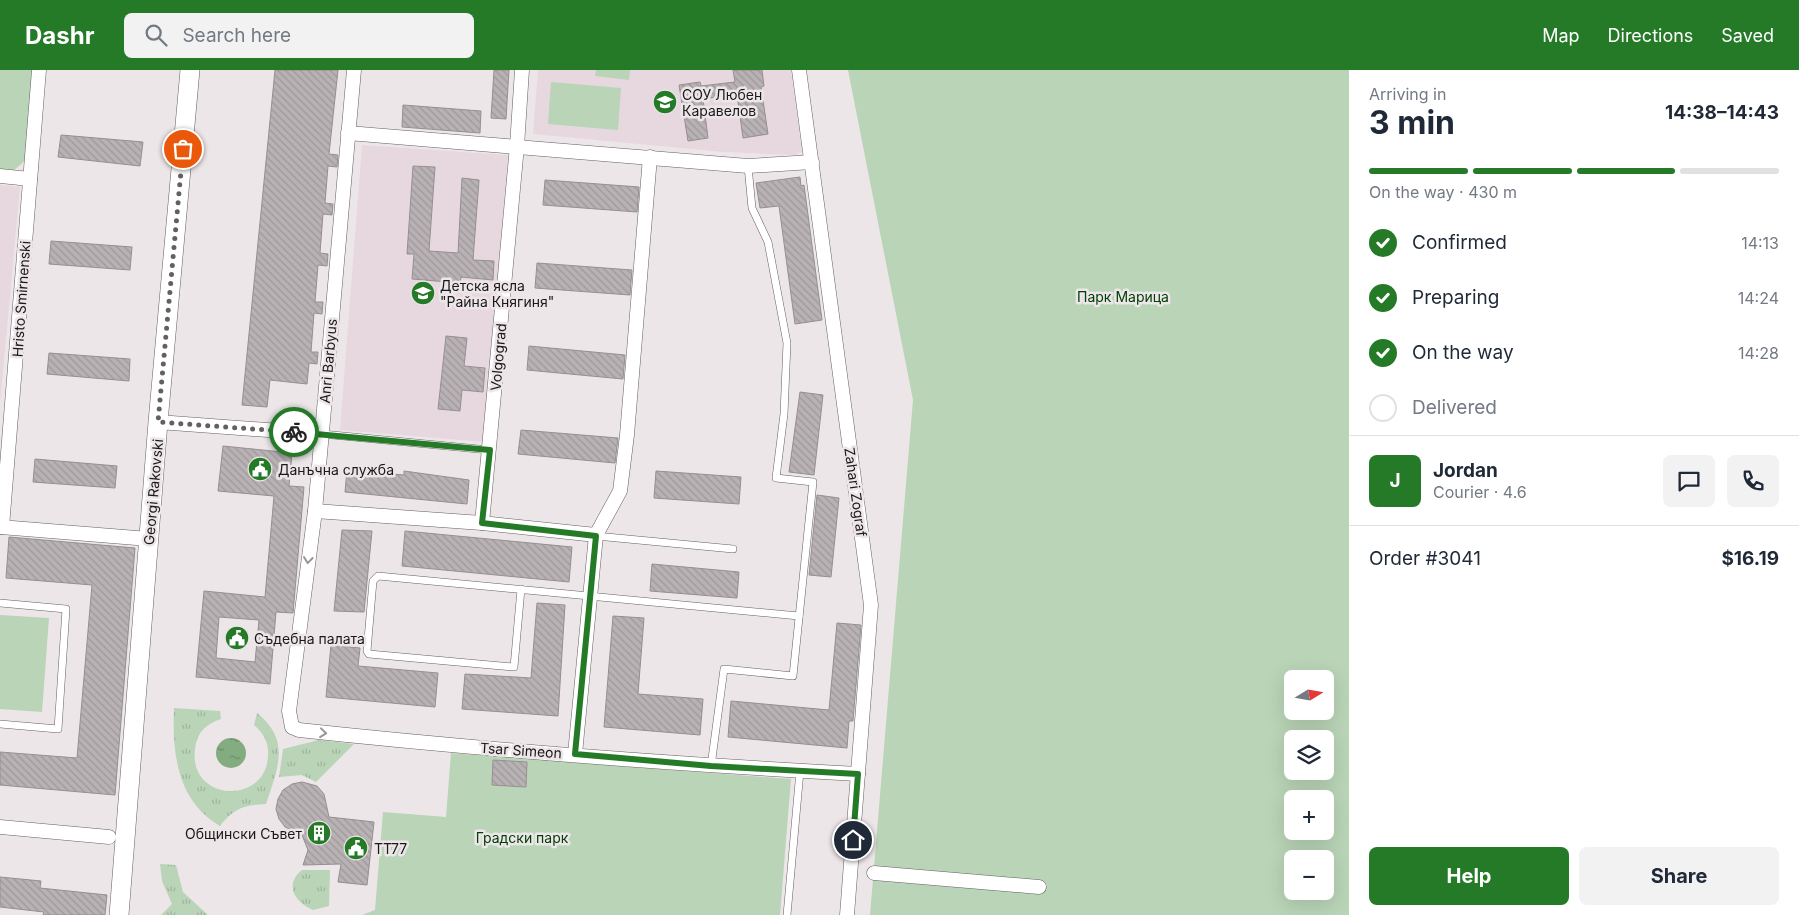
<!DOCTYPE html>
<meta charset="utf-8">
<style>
:root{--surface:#fff;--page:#f2f2f3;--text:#1f2937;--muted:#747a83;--line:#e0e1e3;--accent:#247a26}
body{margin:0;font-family:Inter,sans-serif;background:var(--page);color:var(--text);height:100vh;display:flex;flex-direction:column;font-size:19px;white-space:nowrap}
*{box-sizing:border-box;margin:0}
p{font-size:16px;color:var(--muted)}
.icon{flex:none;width:28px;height:28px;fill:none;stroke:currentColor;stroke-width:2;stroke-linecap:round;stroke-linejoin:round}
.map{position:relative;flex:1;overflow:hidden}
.panel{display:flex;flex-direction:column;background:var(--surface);width:450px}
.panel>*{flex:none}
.needle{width:32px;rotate:79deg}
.tools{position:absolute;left:1284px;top:600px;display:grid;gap:10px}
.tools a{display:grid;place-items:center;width:50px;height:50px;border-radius:8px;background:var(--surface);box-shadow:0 5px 20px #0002;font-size:25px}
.pin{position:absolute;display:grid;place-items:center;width:42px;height:42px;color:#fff;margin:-21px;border:2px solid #fff;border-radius:50%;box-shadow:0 1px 5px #0007}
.courier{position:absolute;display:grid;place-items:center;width:50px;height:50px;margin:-25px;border:4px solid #247a26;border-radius:50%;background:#fff;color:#222;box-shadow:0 1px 6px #0007}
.head em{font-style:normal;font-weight:700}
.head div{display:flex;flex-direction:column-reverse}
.head{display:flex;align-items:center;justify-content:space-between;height:85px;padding:0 20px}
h1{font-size:32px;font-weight:700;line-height:38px}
.bar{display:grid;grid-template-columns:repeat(4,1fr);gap:8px 5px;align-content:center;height:60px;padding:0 20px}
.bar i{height:6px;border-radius:4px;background:var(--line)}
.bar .active{background:var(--accent)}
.bar p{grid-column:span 4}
.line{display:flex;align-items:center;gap:12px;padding:0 20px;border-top:1px solid var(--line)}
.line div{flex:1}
.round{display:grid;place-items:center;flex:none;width:52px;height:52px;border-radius:8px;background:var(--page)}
ol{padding:0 20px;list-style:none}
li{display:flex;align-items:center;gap:15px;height:55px}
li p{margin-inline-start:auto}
li .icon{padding:5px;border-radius:50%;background:var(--accent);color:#fff;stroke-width:4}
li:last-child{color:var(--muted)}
li i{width:28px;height:28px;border:2px solid var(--line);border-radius:50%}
.cta{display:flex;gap:10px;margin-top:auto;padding:10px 20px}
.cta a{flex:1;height:58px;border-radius:8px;background:var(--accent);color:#fff;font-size:20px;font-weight:700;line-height:58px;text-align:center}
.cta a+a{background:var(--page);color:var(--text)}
header{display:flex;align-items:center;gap:30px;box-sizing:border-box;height:70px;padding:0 25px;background:var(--accent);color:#fff}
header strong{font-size:24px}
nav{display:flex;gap:28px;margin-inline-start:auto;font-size:18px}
.search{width:350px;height:45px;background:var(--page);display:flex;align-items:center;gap:12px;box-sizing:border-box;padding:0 18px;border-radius:8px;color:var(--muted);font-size:19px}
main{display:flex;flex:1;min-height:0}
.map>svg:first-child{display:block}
.built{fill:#e7d8df}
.grass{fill:url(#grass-tufts)}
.green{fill:#b9d4b7;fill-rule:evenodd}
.water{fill:url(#water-ripples)}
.building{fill:url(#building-back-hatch);stroke:#968f92;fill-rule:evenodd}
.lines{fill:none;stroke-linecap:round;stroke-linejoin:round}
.lane-casing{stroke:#655f62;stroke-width:8}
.street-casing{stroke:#655f62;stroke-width:15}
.secondary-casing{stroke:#655f62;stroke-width:20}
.lane{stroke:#fff;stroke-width:7}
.street{stroke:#fff;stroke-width:14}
.secondary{stroke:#fff;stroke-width:19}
.oneway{stroke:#989798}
.done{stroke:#646062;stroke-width:5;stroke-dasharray:0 9}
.route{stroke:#247a26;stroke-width:6}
.labels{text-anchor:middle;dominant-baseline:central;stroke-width:5;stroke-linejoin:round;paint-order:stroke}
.poi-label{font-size:14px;fill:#1a1819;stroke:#ede6e9;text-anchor:start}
.park-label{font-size:14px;fill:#004004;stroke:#ede6e9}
.street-label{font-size:14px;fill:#1a1819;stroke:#ede6e9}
</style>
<header>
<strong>Dashr</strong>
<div class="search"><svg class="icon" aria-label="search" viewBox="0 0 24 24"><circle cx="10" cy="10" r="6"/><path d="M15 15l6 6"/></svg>Search here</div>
<nav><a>Map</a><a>Directions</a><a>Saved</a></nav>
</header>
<main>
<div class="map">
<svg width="1349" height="845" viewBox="0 0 1349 845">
<defs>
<pattern id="grass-tufts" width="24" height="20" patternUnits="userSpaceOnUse" patternTransform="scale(1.25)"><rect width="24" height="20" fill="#b9d4b7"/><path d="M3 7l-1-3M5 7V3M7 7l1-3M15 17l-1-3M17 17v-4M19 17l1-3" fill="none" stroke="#9eb59d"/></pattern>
<pattern id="water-ripples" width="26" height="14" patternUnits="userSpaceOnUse" patternTransform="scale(1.25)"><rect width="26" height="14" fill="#83ac80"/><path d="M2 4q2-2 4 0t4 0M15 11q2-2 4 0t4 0" fill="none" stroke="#6a8b68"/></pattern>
<pattern id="building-back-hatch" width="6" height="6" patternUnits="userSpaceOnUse" patternTransform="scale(1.25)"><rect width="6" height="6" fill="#b8b2b4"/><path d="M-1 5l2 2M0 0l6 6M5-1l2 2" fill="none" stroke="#9e989a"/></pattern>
</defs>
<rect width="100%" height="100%" fill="#ede6e9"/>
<g class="built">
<path d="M538,0H791L802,81L795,85L723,82L533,64Z"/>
<path d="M362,75L508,85L484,372L340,360Z"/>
<path d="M0,115L20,117L0,334Z"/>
</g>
<g class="grass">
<path d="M174,638L220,641L221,649C206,654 197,662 195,679C188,732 267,736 268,685C269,672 263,663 254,655L257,643C291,670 278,698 266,734C244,735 234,738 220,756C177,731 172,683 174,638Z"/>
<path d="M319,670L354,674L316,712L302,705L279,707L283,679Z"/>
<path d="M160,794L176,795L183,822L208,845H161L172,834L162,811Z"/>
<path d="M302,800H330L329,836L313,840C296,833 283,815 302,800Z"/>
</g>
<g class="green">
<path d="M0,0H34L27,89L13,101L0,99Z"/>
<path d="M596,0H630L629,10L595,6Z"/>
<path d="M848,0H1349V845H870L913,330ZM1292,609H1325V641H1292ZM1292,669H1325V701H1292ZM1292,729H1325V761H1292ZM1292,789H1325V821H1292Z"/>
<path d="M551,12L621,18L618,60L548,54Z"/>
<path d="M0,545L49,548L42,642L0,639Z"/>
<path d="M451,683L791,709L780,845H362L375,840L383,742L446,747Z"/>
</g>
<circle class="water" cx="231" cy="683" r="15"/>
<g class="building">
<path d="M275,0H338L329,84L338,85L337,97L328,96L325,133L333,134L332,145L323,144L320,183L328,184L327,196L318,195L315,232H323L322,244L314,243L311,282H318L317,294L309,293L307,314L270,310L267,337L242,335Z"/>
<path d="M494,0H509L506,49L491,48Z"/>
<path d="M733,0H762L764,16L761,17L768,64L743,68L737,24L703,29L708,68L688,71L679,15L700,12L701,16L735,12Z"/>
<path d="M403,35L481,41L480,63L402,57Z"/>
<path d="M61,65L143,72L140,96L58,87Z"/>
<path d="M413,96L435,97L429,181L458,183L462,108L479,110L473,190L494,191L493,210L461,207L460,213L412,209L414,184H407Z"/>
<path d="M800,107L801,116L804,115L822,250L795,254L779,136L760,138L756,113Z"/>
<path d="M545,110L639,117L637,142L543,135Z"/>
<path d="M51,171L132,177L130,200L49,194Z"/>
<path d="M537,193L632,200L630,225L535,218Z"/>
<path d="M446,266L467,268L464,296L485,298L483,322L462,320L460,341L438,339Z"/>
<path d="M529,276L625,285L623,309L527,300Z"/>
<path d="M49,283L130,289L129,311L47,304Z"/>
<path d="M800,322L823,325L814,405L789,402Z"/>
<path d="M521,360L618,368L615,393L518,384Z"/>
<path d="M223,376L292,383L289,416L304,417L293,543L276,542L270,614L196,607L204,521L265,527L274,426L218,421ZM219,547L259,550L255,592L216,588Z"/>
<path d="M35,389L117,396L115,418L33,412Z"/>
<path d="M347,400L404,405V401L469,410L467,434L345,422Z"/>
<path d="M656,401L741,407L739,434L654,428Z"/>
<path d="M817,425L839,428L831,507L809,505Z"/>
<path d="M342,460L372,461L364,542L334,541Z"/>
<path d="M405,461L572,477L569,512L402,496Z"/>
<path d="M9,467L135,478L115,725L0,715V682L77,688L92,515L6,508Z"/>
<path d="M652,494L739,502L737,528L650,521Z"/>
<path d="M537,533L565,535L558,646L462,639L465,604L531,608Z"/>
<path d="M613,546L644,548L638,624L703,629L700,665L604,657Z"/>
<path d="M837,553L861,555L853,651H849L847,678L728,667L731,631L829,640Z"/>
<path d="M331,575L360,578L358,596L438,603L435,637L326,627Z"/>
<path d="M493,690L527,692L526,717L492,715Z"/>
<path d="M302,712L317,716L324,724L329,747L374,752L367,815L338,812L341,794L303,795L308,780L302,765L285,757L279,749L276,739L278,729L283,720L292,714Z"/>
<path d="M0,807L41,811L40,818L107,825L105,845H43L44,842L0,837Z"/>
</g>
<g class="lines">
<g class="lane-casing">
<g id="lane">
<path d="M322,364L489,380"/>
<path d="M596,466L733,479"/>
<path d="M521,519L514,597L369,584L367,581L373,511L378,506L799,546"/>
<path d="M0,533L66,539L58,659L0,654"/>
<path d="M711,696L724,599L793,606L813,412L776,408L784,344L787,273L768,172L752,138L748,96"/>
<path d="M787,845L800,701"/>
</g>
</g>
<g class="street-casing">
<g id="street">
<path d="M354,0L315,441L289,641L292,657L299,660C485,680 672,694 858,704"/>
<path d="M799,0L871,535L847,845"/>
<path d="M348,63L748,96L812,92"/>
<path d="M0,106L30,109"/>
<path d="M158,352L321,364"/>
<path d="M315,441L482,453L596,465"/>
<path d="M482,453L517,76L522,0"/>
<path d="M0,457L149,469"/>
<path d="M2,457L39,0"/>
<path d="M575,684L596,465L620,421L627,365L650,87"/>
<path d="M0,757L109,767"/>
<path d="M874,803L1039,817"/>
</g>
</g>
<g class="secondary-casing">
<path id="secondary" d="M119,845L158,352L190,0"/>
</g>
<use href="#lane" class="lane"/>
<use href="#street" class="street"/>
<use href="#secondary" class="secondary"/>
</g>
<defs><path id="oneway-chevron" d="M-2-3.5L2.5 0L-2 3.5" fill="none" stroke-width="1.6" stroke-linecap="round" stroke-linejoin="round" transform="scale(1.25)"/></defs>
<g class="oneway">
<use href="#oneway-chevron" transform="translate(308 490) rotate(97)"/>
<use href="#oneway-chevron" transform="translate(323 663) rotate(6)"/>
</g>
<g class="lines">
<path class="done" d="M183,79L158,352L294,362"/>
<path class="route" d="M294,362L490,380L482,453L596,466L575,684L711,696L858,704L853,770"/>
</g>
<defs>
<g id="school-disc" transform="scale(1.25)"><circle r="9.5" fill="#247a26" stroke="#ede6e9"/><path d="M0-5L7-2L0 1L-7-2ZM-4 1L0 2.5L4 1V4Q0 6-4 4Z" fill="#fff"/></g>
<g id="civic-disc" transform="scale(1.25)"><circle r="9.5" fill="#247a26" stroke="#ede6e9"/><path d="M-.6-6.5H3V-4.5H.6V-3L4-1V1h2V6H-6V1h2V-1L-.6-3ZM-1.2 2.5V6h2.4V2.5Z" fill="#fff"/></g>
<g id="building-disc" transform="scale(1.25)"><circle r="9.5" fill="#247a26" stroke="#ede6e9"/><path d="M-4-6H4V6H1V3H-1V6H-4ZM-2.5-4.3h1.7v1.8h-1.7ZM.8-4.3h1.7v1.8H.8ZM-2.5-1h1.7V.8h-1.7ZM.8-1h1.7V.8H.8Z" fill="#fff"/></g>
</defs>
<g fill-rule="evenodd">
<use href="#school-disc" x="665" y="32"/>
<use href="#school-disc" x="423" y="223"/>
<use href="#civic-disc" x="260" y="399"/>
<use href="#civic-disc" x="237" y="568"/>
<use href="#building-disc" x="319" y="763"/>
<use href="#civic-disc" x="356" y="778"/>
</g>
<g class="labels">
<g class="poi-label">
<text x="682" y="24">СОУ Любен<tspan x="682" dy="16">Каравелов</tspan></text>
<text x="440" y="215">Детска ясла<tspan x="440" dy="16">"Райна Княгиня"</tspan></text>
<text x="278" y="399">Данъчна служба</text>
<text x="254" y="568">Съдебна палата</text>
<text x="302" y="763" text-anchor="end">Общински Съвет</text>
<text x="374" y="778">TT77</text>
</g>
<g class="park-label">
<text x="1123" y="226">Парк Марица</text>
<text x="522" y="767">Градски парк</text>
</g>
<g class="street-label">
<text transform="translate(21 229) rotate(-86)">Hristo Smirnenski</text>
<text transform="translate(498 287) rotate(-85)">Volgograd</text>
<text transform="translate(328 291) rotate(-85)">Anri Barbyus</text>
<text transform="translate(153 422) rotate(-85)">Georgi Rakovski</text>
<text transform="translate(856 422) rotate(82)">Zahari Zograf</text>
<text transform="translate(521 680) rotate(4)">Tsar Simeon</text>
</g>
</g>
</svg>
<div class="tools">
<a><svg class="needle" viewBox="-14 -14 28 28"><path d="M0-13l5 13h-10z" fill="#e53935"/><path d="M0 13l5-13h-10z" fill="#747a83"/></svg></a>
<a><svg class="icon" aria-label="layers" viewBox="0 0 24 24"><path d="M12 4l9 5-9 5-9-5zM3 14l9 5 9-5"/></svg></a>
<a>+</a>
<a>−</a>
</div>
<div class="pin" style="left:183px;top:79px;background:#ea580c"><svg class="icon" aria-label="bag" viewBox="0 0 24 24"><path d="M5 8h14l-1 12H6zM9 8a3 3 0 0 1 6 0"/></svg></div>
<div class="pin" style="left:853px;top:770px;background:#1f2937"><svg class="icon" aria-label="home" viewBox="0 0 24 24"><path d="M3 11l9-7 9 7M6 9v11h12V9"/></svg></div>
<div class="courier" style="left:294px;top:362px"><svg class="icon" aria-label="bike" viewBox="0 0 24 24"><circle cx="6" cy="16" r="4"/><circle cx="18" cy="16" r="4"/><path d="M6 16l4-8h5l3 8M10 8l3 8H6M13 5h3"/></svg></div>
</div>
<section class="panel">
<div class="head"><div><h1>3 min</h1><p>Arriving in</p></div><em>14:38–14:43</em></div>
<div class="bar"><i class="active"></i><i class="active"></i><i class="active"></i><i></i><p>On the way · 430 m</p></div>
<ol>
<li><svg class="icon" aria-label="check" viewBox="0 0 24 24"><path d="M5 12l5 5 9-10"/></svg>Confirmed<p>14:13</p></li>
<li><svg class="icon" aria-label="check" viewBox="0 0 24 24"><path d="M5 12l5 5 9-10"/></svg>Preparing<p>14:24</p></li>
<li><svg class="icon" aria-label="check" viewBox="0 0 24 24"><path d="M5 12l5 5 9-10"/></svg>On the way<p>14:28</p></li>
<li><i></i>Delivered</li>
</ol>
<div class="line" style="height:90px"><b class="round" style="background:var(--accent);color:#fff">J</b><div><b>Jordan</b><p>Courier · 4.6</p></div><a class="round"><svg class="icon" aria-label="chat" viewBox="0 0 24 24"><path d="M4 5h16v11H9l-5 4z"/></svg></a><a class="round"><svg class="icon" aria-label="phone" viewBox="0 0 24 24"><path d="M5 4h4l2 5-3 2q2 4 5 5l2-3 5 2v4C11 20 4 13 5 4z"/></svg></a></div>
<div class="line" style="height:65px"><div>Order #3041</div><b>$16.19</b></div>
<div class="cta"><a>Help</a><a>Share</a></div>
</section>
</main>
